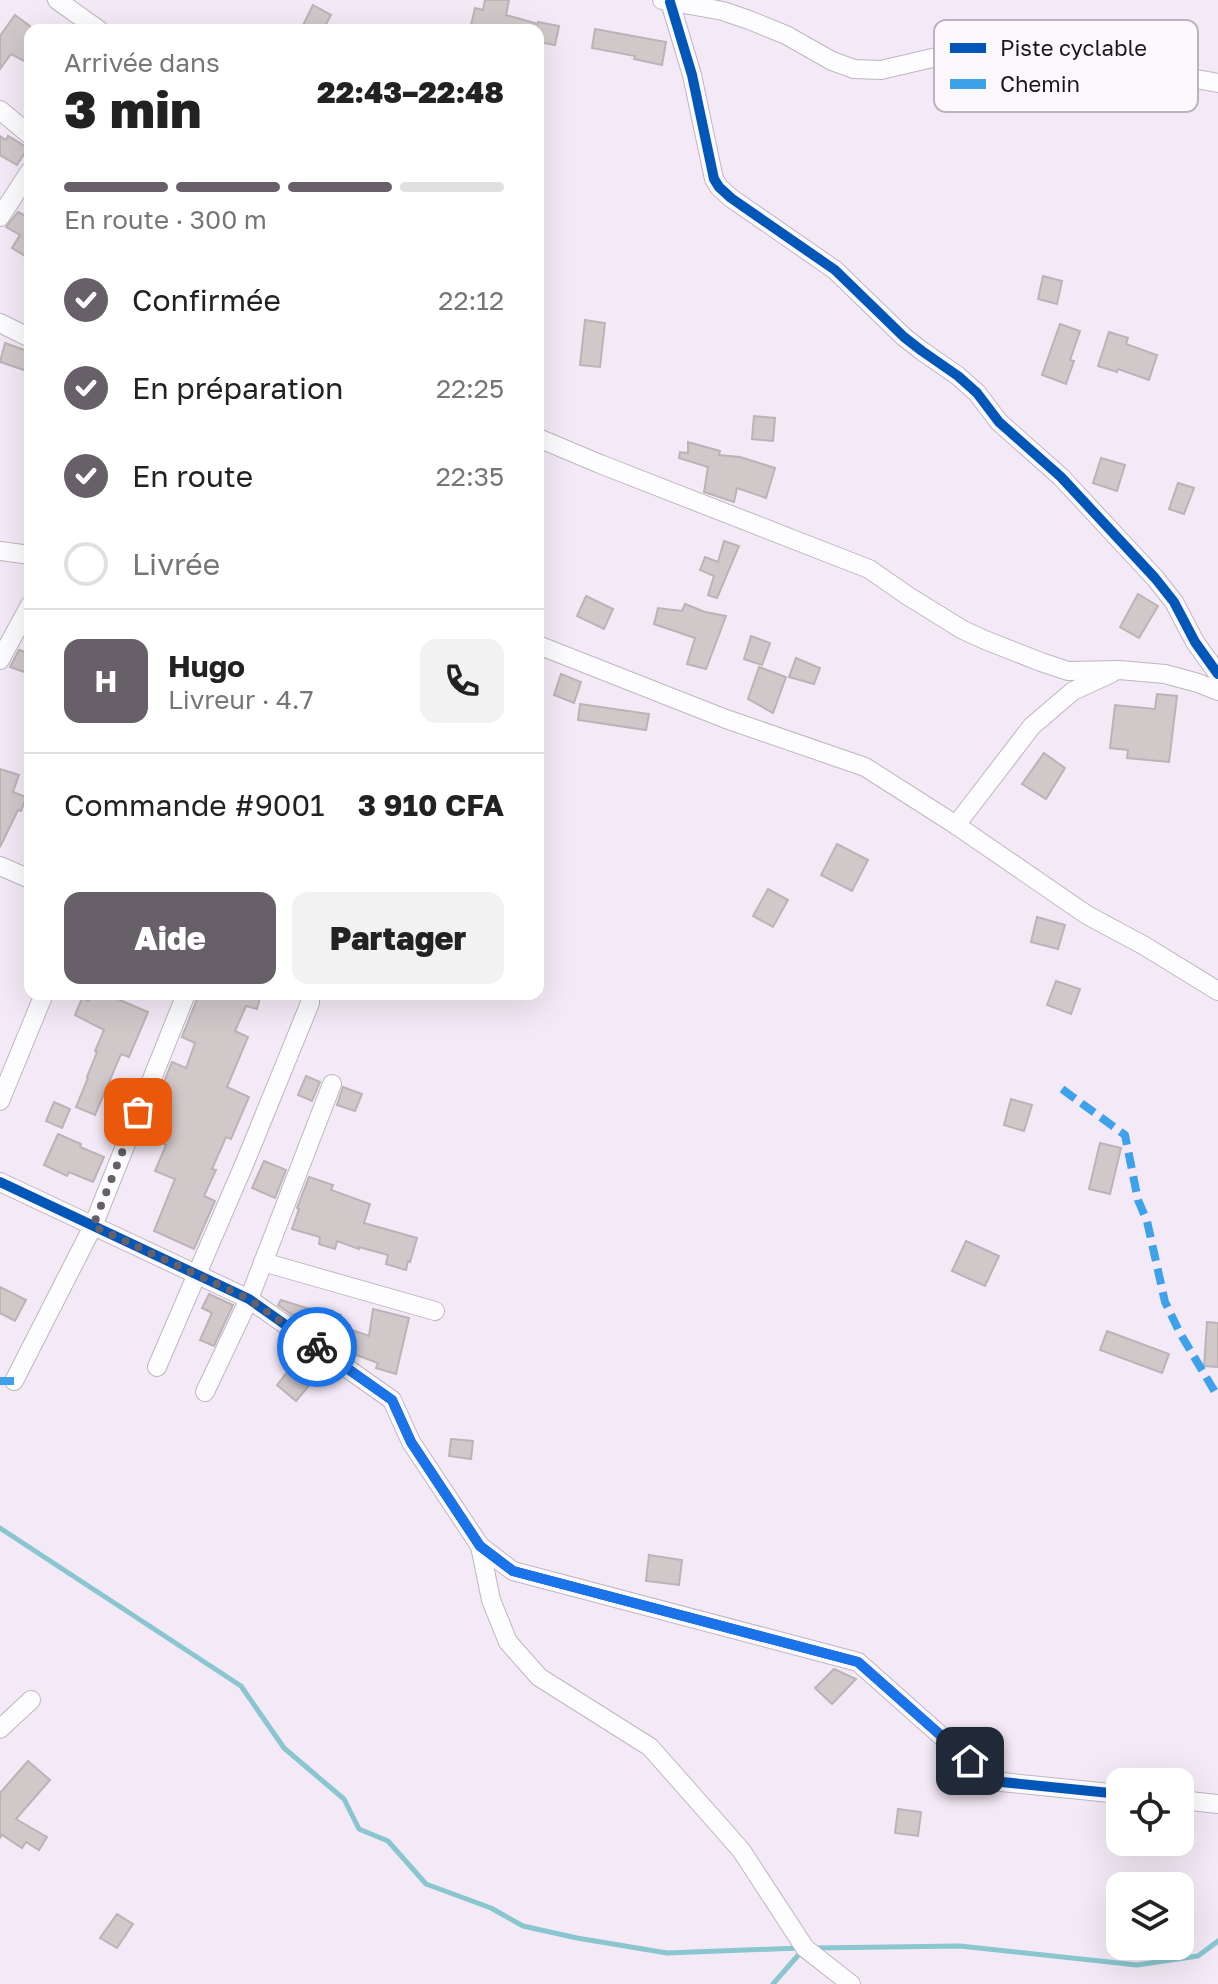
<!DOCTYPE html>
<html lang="fr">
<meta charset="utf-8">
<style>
:root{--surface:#fff;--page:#f2f2f2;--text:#222;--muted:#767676;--line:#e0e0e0;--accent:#686069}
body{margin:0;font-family:"Golos Text",sans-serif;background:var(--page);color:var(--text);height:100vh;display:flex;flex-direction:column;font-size:30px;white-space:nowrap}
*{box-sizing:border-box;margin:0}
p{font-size:26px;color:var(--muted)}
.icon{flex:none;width:44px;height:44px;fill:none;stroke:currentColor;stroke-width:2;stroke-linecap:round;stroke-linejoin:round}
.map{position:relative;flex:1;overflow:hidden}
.panel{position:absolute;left:24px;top:24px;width:520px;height:976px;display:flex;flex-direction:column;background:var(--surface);border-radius:16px;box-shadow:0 8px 32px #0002}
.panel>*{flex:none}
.controls{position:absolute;left:1106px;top:1768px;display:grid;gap:16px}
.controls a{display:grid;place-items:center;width:88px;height:88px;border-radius:16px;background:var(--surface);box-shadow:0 8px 32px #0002;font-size:40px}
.pin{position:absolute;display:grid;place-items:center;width:68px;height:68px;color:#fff;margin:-34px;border-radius:16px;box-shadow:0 4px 12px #0006}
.courier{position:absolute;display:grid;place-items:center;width:80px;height:80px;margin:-40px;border:6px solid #1a73e8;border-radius:50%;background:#fff;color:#222;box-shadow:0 2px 10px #0007}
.overview em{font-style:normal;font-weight:800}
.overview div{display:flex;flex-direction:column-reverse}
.overview{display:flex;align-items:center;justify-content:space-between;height:136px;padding:0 40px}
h1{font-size:52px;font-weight:800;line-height:60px}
.bar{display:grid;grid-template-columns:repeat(4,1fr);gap:12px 8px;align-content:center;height:96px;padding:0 40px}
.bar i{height:10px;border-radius:6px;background:var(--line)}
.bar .active{background:var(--accent)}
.bar p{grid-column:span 4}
.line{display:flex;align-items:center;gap:20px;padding:0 40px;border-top:2px solid var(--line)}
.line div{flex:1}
.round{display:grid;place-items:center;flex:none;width:84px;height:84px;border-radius:16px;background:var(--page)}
ol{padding:0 40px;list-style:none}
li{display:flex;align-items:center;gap:24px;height:88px}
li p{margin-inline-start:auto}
li .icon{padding:8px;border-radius:50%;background:var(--accent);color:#fff;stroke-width:4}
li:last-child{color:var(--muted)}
li i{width:44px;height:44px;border:4px solid var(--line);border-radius:50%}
.action{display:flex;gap:16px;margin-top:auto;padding:16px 40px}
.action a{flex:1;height:92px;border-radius:16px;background:var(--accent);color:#fff;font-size:32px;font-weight:800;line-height:92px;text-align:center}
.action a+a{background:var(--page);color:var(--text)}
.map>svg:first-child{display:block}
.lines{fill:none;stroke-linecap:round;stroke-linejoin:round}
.stream{stroke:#89c6cf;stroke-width:5}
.building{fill:#d1c8ca;stroke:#bcb3b6;stroke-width:2}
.minor-casing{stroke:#beb6c0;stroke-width:20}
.minor{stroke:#fdfcfe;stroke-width:18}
.quiet{stroke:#3da2ea;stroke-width:8;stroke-dasharray:16 8;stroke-linecap:butt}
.cycleway-casing{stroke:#fcf8fd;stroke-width:15}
.cycleway{stroke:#0057b8;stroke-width:10}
.done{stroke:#686069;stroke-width:8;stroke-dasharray:0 14.4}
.route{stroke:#1a73e8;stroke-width:10}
.key{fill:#fcf8fd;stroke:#b9b4ba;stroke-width:2}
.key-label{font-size:22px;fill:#1c151d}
</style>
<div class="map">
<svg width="1218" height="1984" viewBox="0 0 1218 1984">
<rect width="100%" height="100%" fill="#f4eaf7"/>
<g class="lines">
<g class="stream">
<path d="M0,1528L241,1686L284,1748L344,1799L359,1829L388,1841L426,1884L491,1908L523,1926L577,1938L667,1953L800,1948"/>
<path d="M814,1948L960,1946L1137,1965L1198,1956L1218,1941"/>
<path d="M773,1984L801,1952"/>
</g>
</g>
<g class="building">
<path d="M485,0H509L506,15L538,24V22L559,26L555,45L538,42V30H492L471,25L475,8L483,10Z"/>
<path d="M313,5L331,15L323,30H313L303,25Z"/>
<path d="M15,15L30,26V64L11,54L0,69V36Z"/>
<path d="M595,29L666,42L662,65L634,59L635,56L592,48Z"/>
<path d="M0,136L6,140L8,136L28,148L17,165L0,155Z"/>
<path d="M18,212L30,218V259L12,248L20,235L6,227Z"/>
<path d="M1043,276L1062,281L1057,304L1038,299Z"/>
<path d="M585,320L605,323L600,367L580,365Z"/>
<path d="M1060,324L1080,331L1070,360L1074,361L1066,384L1042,375Z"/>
<path d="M1109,332L1128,338L1126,344L1157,355L1149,380L1118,369L1117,372L1098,366Z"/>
<path d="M5,343L30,352V372L0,362Z"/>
<path d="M754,416L775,418L773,441L752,439Z"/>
<path d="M688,442L720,451L719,455L740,457L775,468L766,498L737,488L734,502L704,492L708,467L679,458L680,452L688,453Z"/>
<path d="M1101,458L1125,465L1117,491L1093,483Z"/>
<path d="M1178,483L1194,488L1184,514L1169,509Z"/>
<path d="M724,541L739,546L717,598L708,595L714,576L700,570L705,557L718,562Z"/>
<path d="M1138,594L1158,606L1139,638L1120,627Z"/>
<path d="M586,596L613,609L604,629L577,616Z"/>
<path d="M685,604L705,612L726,616L706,669L687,664L695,638L654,624L658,608L682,611Z"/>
<path d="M751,636L770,643L762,665L744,659Z"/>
<path d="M19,650L30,654V674L10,667Z"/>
<path d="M796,658L820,668L814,684L789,677Z"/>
<path d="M759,667L786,677L773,713L748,699Z"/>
<path d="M561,674L581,682L574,703L554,695Z"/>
<path d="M1157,694L1177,696L1169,762L1127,758L1128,750L1110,748L1115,705L1155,709Z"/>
<path d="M580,704L649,714L646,730L578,720Z"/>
<path d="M1044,753L1065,768L1046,799L1022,784Z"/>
<path d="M0,769L19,775L13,792L26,797L21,811L18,810L0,847Z"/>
<path d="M837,844L868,860L852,891L821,875Z"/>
<path d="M768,889L788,900L773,927L753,916Z"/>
<path d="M1037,917L1065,925L1058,949L1031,942Z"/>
<path d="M1056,981L1080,989L1071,1014L1047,1005Z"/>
<path d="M92,994H106L148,1012L129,1057L121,1054L95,1115L76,1107L88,1078L87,1077L97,1052L95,1051L104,1030L75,1015L82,998L89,1001Z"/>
<path d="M199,994H261L257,1009L246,1006L235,1031L248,1037L227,1087L249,1097L231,1139L226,1137L212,1169L216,1170L204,1196L215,1201L194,1249L154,1231L175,1179L155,1171L166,1145L143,1134L172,1062L186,1068L195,1043L182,1037Z"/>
<path d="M306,1076L320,1082L312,1101L298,1095Z"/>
<path d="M343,1087L362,1094L355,1111L337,1105Z"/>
<path d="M1011,1099L1032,1105L1024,1131L1004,1125Z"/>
<path d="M54,1102L70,1109L62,1128L46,1121Z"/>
<path d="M58,1134L81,1144L80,1147L104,1157L93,1182L69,1172L67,1176L44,1165Z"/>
<path d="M1100,1143L1121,1148L1110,1194L1089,1189Z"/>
<path d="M264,1161L286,1170L275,1198L252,1188Z"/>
<path d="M309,1177L333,1185L331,1190L370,1204L364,1223L417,1238L410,1262L408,1261L406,1270L386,1264L388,1255L359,1247V1249L337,1241L335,1249L319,1244L320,1237L292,1229L299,1209L297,1208Z"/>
<path d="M966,1241L999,1256L985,1286L952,1271Z"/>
<path d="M0,1287L26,1300L15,1321L0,1313Z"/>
<path d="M209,1294L233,1305L214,1346L200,1340L212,1313L202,1308Z"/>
<path d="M281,1300L319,1312L320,1309L341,1315L335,1336L312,1329L278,1305Z"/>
<path d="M373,1309L409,1318L396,1374L376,1368L378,1363L343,1350L335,1345L341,1326L369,1336Z"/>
<path d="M1207,1322L1218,1323V1367L1204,1366Z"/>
<path d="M1107,1331L1169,1354L1162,1373L1100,1350Z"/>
<path d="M293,1365L313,1381L296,1401L277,1385Z"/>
<path d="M451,1439L473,1441L471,1459L449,1456Z"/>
<path d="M649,1555L682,1560L679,1585L646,1581Z"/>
<path d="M834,1669L856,1679L832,1704L815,1688Z"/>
<path d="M28,1761L50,1780L16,1819L47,1837L39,1850L26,1842L22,1848L2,1835L0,1838V1793Z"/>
<path d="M898,1809L921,1812L918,1836L895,1833Z"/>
<path d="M117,1914L133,1924L117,1948L100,1938Z"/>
</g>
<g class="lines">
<g class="minor-casing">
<g id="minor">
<path d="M57,0L99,30"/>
<path d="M662,0L723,11L749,20L786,35L832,61L854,69L881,70L945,55L985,54L1004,57L1049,73L1065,75L1127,70L1162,73L1218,83"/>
<path d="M670,2L692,75L714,179L719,187L731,198L835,270L904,337L922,351L958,376L977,393L999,422L1061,477L1155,578L1174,602L1195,642L1218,674"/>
<path d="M0,110L30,135"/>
<path d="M0,217L30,171"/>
<path d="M0,323L30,338"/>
<path d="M538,438L600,464L869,569L908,596L963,630L985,640L1041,662L1068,671L1119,670L1165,674L1198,683L1218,691"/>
<path d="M0,551L30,555"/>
<path d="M538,645L726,719L865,767L956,825L1087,915L1143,945L1218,991"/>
<path d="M0,660L30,605"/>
<path d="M956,825L1032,726L1073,691L1112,673"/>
<path d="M0,866L30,879"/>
<path d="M0,1101L44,994"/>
<path d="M0,1182L249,1299L392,1400L411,1442L480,1546L513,1571L858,1662L992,1781L1120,1794"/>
<path d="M263,1262L435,1311"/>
<path d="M157,1367L246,1160L310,1003V994"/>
<path d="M14,1381L93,1226L186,994"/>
<path d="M205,1392L249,1299L332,1084"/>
<path d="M480,1546L491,1600L508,1642L539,1677L650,1747L741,1850L805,1948L851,1984"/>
<path d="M0,1729L31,1700"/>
<path d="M1180,1800L1218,1804"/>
</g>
</g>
<use href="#minor" class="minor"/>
<g class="quiet">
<path d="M1062,1089L1125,1135L1138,1200L1147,1221L1165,1302L1180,1333L1218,1397"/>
<path d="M0,1381H14"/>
</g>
<g class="cycleway-casing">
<g id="cycleway">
<path d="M670,2L692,75L714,179L719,187L731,198L835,270L904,337L922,351L958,376L977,393L999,422L1061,477L1155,578L1174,602L1195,642L1218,674"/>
<path d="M0,1182L249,1299L392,1400L411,1442L480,1546L513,1571L858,1662L992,1781L1120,1794"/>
</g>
</g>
<use href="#cycleway" class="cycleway"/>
</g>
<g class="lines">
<path class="done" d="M138,1112L93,1226L249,1299L317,1347"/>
<path class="route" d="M317,1347L392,1400L411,1442L480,1546L513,1571L858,1662L970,1761"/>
</g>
<rect x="934" y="20" width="264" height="92" rx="12" class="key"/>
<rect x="950" y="43" width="36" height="10" fill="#0057b8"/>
<rect x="950" y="79" width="36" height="10" fill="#3da2ea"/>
<g class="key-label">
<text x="1000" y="56">Piste cyclable</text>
<text x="1000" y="92">Chemin</text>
</g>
</svg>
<div class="controls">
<a><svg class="icon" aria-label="locate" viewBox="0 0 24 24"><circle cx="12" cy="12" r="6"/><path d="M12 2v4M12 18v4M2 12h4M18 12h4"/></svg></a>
<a><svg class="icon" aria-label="layers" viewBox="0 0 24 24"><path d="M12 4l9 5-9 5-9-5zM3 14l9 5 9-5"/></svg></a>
</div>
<div class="pin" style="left:138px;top:1112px;background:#ea580c"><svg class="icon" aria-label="bag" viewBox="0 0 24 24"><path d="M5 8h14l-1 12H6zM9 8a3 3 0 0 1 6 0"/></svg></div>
<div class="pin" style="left:970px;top:1761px;background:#1f2937"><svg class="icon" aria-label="home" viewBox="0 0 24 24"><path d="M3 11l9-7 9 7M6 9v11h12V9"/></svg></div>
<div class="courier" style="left:317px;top:1347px"><svg class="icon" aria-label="bike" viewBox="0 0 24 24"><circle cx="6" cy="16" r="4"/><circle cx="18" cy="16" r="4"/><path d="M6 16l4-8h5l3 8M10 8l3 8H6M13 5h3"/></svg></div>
<section class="panel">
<div class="overview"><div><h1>3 min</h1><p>Arrivée dans</p></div><em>22:43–22:48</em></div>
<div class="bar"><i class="active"></i><i class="active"></i><i class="active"></i><i></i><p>En route · 300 m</p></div>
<ol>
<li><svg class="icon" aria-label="check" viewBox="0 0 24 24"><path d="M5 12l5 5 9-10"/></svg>Confirmée<p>22:12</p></li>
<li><svg class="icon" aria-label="check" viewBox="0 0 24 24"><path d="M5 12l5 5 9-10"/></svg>En préparation<p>22:25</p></li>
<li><svg class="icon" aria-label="check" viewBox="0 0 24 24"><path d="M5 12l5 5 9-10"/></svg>En route<p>22:35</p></li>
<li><i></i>Livrée</li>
</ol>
<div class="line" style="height:144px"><b class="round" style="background:var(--accent);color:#fff">H</b><div><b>Hugo</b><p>Livreur · 4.7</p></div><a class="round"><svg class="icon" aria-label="phone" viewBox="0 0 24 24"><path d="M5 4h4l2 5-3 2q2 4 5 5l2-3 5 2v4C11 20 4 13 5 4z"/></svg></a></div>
<div class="line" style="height:104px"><div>Commande #9001</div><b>3 910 CFA</b></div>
<div class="action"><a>Aide</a><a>Partager</a></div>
</section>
</div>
